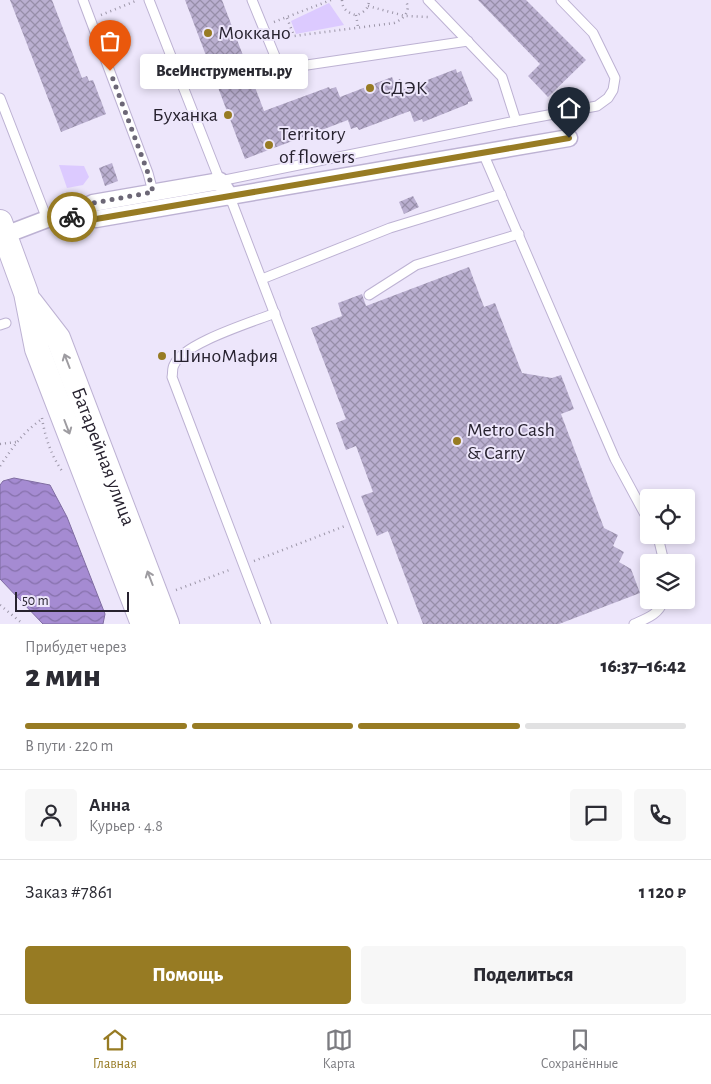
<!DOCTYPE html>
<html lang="ru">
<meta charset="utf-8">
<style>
:root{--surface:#fff;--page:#f7f7f7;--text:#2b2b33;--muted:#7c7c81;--line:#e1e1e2;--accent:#977b23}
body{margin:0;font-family:"Alegreya Sans",sans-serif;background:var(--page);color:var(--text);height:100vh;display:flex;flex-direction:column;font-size:19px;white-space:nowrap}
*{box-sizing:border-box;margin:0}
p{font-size:16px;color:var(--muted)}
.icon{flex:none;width:28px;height:28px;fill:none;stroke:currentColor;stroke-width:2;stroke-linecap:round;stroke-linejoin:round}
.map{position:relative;height:624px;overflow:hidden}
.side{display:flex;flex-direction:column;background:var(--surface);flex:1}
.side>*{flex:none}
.controls{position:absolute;left:640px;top:489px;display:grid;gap:10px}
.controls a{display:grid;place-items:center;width:55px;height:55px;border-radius:5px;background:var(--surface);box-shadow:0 2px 8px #0003;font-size:25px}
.scale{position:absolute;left:15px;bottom:12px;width:114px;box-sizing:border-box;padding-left:5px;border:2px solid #27222f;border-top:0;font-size:14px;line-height:18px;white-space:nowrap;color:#27222f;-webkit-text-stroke:4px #ede6fb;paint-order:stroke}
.pin{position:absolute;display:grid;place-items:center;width:42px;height:42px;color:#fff;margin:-51px -21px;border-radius:50% 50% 50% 0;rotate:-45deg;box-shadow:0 0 5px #0007}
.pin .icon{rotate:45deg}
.courier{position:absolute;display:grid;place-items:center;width:50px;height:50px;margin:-25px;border:4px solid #977b23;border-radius:50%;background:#fff;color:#222;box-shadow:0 1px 6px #0007}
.bubble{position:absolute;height:35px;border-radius:5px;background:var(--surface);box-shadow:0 2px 8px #0003;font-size:16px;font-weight:800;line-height:35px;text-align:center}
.head em{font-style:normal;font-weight:800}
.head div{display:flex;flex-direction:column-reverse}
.head{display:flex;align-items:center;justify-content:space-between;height:85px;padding:0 25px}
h1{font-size:32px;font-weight:800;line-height:38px}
.bar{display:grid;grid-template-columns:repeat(4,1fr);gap:8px 5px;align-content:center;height:60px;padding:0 25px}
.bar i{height:6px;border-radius:4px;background:var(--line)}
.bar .current{background:var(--accent)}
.bar p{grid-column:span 4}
.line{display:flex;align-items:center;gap:12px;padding:0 25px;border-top:1px solid var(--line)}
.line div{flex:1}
.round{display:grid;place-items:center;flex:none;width:52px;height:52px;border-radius:5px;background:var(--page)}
.button{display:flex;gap:10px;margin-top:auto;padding:10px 25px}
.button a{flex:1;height:58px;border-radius:5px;background:var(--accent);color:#fff;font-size:20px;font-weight:800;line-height:58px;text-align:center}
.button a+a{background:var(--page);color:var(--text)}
.dock{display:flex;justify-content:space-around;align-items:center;height:70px;border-top:1px solid var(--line);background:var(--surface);font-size:14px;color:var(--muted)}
.dock a{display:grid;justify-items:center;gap:2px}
.dock .current{color:var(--accent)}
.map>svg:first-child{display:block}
.park{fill:#dccaff}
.water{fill:url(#water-waves);stroke:#7f6ca1}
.building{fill:url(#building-cross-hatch)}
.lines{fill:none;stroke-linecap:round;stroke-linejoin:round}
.lane-casing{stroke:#bdb2d3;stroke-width:11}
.street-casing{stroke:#bdb2d3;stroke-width:19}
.secondary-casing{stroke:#bdb2d3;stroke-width:26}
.path{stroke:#9c96a8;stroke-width:2.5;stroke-dasharray:1 4;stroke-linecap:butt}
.lane{stroke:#fff;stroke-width:9}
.street{stroke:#fff;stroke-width:16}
.secondary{stroke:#fff;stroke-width:24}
.oneway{stroke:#9e9ca1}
.done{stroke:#6c6776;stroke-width:5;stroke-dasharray:0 9}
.route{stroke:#977b23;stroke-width:6}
.poi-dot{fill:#977b23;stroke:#ede6fb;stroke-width:2}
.labels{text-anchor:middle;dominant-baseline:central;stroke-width:4;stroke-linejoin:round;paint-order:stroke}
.poi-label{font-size:20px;fill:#27222f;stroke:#ede6fb;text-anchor:start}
.street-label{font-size:20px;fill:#27222f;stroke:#ede6fb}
</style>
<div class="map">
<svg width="711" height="624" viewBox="0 0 711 624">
<defs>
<pattern id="water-waves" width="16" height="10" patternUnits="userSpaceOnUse" patternTransform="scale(1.25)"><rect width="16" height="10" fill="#a58bd2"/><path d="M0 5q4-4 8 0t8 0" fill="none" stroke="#8671ab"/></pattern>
<pattern id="building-cross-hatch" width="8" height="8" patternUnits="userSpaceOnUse" patternTransform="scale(1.25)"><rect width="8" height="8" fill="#baafd0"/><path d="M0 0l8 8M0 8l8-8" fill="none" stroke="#978ea9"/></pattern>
</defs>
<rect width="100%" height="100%" fill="#ede6fb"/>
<g class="park">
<path d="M329,3L344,25L296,34L291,21Z"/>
<path d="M59,165L84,166L89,177L83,185L67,188Z"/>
</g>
<path class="water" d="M14,478L50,485L67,517L105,614L103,624H43L0,579V485L3,481Z"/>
<g class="building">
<path d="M10,0H52L82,78L87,76L89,81L93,80L106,114L61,132Z"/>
<path d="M185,0H222L264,111L329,87L330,89L336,87L340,97L392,77L394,82L400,79L404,89L456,69L457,73L461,71L473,101L468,102V104L423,122L422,119L414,122L410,111L359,130L357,127L351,129L348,120L245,159Z"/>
<path d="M478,0H526L586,60L548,97L528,76L540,64Z"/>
<path d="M112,163L118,181L105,186L99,168Z"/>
<path d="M413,196L419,207L404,214L399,202Z"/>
<path d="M469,267L484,307L495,303L522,373L552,378L561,375L574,409L561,414L604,528L618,535L613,546L624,552L619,562L631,569L640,593L559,624H423L388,531L377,536L361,496L373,492L356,446L346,450L336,423L346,419L311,328L342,316L338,303L362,294L366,306Z"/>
</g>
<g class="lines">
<g class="lane-casing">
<g id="lane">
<path d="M83,0L148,173L153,192"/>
<path d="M149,0L220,181L516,121L597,106L608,98L613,90L615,78L593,33L561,0"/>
<path d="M252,0L277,61L287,68L468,41"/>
<path d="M428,0L502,77L516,121"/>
<path d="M0,98L47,219"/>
<path d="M483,153L615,459L649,522"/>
<path d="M230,197L393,624"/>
<path d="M262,279L390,228L501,194"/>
<path d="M369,295L416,265L519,234"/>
<path d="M0,325L6,323"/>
<path d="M656,535L659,541L664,562"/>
<path d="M266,624L172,377C173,373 172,368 174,365C183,343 253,322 275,313"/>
<path d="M634,624C648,618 658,615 664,600"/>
</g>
</g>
<g class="street-casing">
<g id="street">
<path d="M63,217L96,219L569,138"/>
<path d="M5,235L47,219L63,217L93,203L220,181L230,197"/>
</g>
</g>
<g class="secondary-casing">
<g id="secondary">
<path d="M0,222L26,293L37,349L143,624"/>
<path id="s1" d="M31,303L58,338L167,624"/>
</g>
</g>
<g class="path">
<path d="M342,0C342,9 348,13 356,15C364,13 369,8 369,0"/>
<path d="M368,6L405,16L429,17"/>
<path d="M101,15L138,0"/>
<path d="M356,15L358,27"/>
<path d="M287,18L294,36L394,23C404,19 412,10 405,0"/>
<path d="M274,22L331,0"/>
<path d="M42,418C45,437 51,455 62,471"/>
<path d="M0,444L16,442"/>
<path d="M0,466C14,446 21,434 42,419"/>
<path d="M254,561L345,526"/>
<path d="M176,590L232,569"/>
<path d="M0,605L23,624"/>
</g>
<use href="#lane" class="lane"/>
<use href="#street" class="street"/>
<use href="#secondary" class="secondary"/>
</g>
<defs><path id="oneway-shaft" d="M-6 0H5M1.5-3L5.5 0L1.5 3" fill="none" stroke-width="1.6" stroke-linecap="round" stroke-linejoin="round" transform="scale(1.25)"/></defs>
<g class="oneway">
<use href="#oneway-shaft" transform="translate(67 361) rotate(-111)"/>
<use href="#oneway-shaft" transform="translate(67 427) rotate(69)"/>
<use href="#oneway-shaft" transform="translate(150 578) rotate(-111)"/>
</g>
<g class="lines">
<path class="done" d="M72,217L62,216L93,203L153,192L148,173L110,71"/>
<path class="route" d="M72,217L96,219L569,138"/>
</g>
<g class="poi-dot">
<circle cx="208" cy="33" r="5"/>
<circle cx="370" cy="88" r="5"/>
<circle cx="228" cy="115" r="5"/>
<circle cx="269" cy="145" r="5"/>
<circle cx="162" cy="356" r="5"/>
<circle cx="457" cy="441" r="5"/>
</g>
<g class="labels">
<g class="poi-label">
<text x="218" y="33">Моккано</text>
<text x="380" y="88">СДЭК</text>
<text x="218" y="115" text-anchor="end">Буханка</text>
<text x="279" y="134">Territory<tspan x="279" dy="23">of flowers</tspan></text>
<text x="172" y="356">ШиноМафия</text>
<text x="467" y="430">Metro Cash<tspan x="467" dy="23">&amp; Carry</tspan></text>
</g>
<g class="street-label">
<text stroke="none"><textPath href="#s1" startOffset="171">Батарейная улица</textPath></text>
</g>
</g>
</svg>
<div class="controls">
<a><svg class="icon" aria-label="locate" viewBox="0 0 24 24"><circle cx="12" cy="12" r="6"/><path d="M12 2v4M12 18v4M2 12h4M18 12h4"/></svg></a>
<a><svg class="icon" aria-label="layers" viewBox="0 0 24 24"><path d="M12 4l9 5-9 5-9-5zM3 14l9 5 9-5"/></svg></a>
</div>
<div class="scale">50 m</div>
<div class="pin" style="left:110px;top:71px;background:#ea580c"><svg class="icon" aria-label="bag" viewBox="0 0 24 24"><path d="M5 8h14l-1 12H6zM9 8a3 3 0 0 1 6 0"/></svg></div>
<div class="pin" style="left:569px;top:138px;background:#1f2937"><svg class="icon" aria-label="home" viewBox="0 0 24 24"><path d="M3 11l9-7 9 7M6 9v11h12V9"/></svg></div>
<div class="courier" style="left:72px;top:217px"><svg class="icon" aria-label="bike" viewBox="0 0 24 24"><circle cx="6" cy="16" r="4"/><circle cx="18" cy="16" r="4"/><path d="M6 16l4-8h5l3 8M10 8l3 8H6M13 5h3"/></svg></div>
<div class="bubble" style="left:140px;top:54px;width:168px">ВсеИнструменты.ру</div>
</div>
<section class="side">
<div class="head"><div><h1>2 мин</h1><p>Прибудет через</p></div><em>16:37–16:42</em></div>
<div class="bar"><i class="current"></i><i class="current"></i><i class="current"></i><i></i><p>В пути · 220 m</p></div>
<div class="line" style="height:90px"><a class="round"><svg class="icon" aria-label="person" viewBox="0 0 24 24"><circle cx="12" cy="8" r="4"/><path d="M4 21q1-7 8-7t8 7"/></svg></a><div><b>Анна</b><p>Курьер · 4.8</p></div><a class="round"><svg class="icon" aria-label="chat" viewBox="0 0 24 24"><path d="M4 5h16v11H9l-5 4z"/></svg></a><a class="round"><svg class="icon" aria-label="phone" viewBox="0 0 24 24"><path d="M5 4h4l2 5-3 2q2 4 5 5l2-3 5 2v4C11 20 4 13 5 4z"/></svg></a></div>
<div class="line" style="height:65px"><div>Заказ #7861</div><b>1 120 ₽</b></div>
<div class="button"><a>Помощь</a><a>Поделиться</a></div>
</section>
<nav class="dock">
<a class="current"><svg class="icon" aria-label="home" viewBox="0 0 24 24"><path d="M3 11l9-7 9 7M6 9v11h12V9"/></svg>Главная</a>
<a><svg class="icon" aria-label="map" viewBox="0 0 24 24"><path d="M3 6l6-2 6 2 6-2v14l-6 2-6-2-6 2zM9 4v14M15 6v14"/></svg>Карта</a>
<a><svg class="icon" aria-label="saved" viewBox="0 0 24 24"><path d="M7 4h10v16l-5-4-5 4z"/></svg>Сохранённые</a>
</nav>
